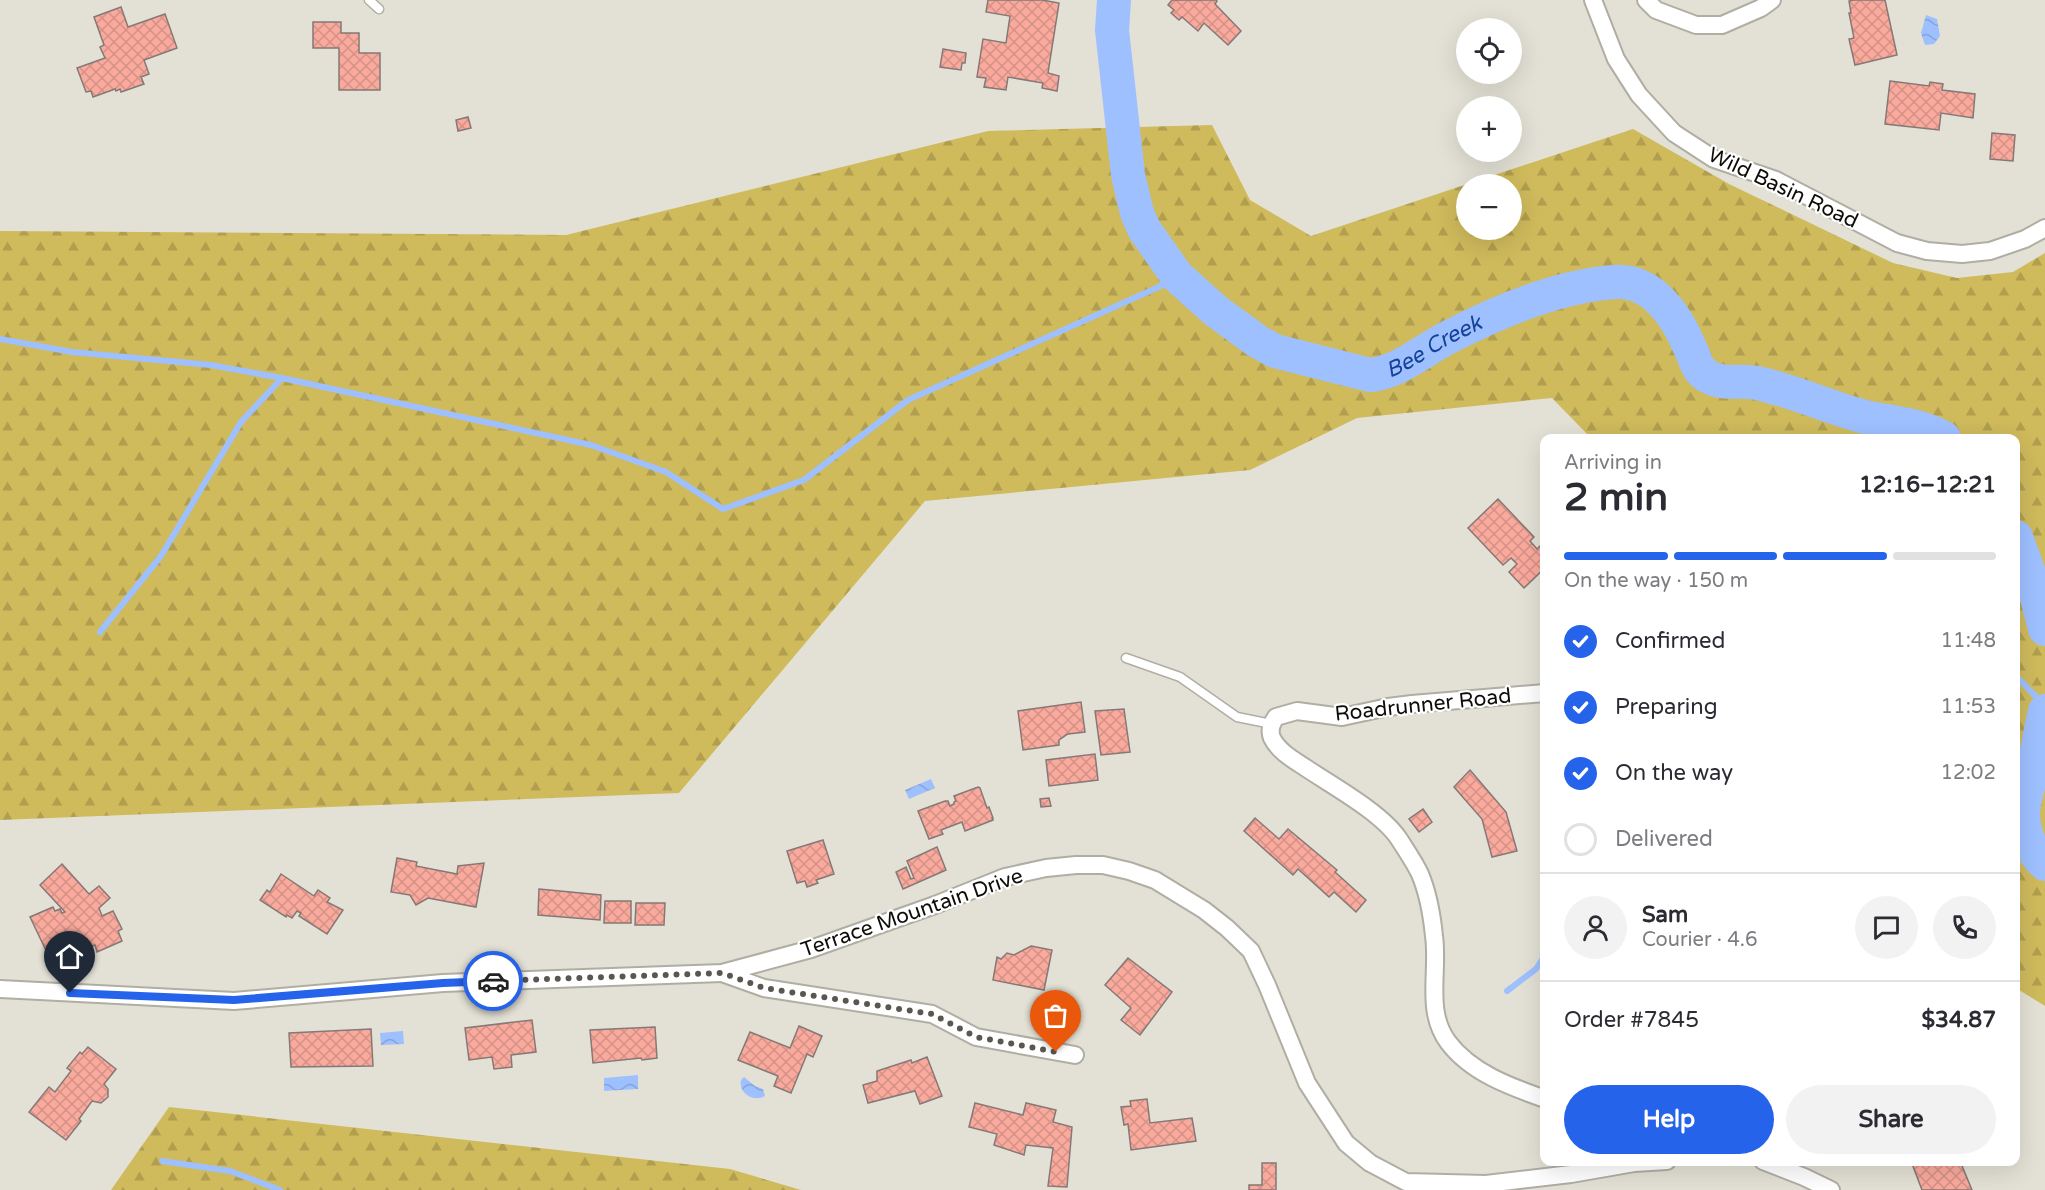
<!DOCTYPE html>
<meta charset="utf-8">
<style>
:root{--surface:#fff;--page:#f2f2f3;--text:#2b2b33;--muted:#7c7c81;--line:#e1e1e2;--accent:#2563eb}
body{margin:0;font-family:"Varela Round",sans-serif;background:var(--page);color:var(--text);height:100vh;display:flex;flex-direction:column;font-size:22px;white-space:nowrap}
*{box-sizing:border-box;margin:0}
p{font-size:20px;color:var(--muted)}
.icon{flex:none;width:33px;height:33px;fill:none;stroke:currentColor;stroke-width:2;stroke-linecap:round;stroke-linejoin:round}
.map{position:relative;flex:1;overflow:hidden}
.sheet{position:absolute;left:1540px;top:434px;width:480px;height:732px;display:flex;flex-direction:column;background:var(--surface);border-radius:12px;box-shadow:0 6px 24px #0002}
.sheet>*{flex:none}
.controls{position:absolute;left:1456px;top:18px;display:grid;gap:12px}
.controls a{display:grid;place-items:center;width:66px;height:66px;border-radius:50%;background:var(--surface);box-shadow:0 6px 24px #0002;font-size:30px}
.pin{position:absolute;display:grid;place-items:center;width:51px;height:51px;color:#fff;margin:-62px -26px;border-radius:50% 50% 50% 0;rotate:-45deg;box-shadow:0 0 6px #0007}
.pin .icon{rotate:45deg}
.courier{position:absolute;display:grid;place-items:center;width:60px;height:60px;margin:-30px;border:4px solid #2563eb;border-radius:50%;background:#fff;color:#222;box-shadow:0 2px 8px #0007}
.headline em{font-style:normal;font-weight:700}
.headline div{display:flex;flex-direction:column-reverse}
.headline{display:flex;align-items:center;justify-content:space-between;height:102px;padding:0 24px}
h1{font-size:39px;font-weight:700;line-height:45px}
.bar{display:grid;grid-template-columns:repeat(4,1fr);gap:9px 6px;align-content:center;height:72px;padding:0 24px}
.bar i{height:8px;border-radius:4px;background:var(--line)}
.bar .on{background:var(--accent)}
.bar p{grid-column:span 4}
.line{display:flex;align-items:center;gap:15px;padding:0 24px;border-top:2px solid var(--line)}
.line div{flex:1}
.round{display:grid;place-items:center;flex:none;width:63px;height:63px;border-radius:32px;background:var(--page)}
ol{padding:0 24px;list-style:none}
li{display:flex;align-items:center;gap:18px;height:66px}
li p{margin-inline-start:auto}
li .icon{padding:6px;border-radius:50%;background:var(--accent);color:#fff;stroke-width:4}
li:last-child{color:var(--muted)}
li i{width:33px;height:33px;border:3px solid var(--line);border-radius:50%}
.cta{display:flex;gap:12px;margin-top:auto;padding:12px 24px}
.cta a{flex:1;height:69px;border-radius:36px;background:var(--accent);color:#fff;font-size:24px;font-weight:700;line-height:69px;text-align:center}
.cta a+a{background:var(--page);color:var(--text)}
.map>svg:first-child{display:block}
.forest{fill:url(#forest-firs);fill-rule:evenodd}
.water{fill:url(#water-waves)}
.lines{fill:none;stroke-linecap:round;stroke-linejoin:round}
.stream{stroke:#9ec0ff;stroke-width:6}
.river{stroke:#9ec0ff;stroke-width:34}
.building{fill:url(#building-cross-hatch);stroke:#857876;stroke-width:1.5}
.service-casing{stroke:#b0aea3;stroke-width:11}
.minor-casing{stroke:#b0aea3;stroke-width:20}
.service{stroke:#fff;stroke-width:8}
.minor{stroke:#fff;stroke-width:16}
.done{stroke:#595750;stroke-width:6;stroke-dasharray:0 10.8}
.route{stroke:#2563eb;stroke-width:8}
.labels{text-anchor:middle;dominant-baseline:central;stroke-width:4.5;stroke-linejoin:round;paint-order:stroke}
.street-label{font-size:21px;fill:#0e0d09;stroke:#fff}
.water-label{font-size:22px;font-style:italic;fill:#164199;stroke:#fff}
</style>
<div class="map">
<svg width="2045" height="1190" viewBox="0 0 2045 1190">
<defs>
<pattern id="forest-firs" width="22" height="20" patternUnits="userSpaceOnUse" patternTransform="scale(1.5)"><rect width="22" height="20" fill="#cfba5c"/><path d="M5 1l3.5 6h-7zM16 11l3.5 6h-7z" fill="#b19f4f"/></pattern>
<pattern id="water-waves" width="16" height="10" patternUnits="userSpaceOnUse" patternTransform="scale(1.5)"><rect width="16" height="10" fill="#9ec0ff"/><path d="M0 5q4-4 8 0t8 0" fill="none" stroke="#87a4d9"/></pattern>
<pattern id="building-cross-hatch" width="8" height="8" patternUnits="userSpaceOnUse" patternTransform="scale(1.5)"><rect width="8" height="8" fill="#faaa9d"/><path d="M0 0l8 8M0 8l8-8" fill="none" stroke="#d59186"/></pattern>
</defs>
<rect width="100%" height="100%" fill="#e3e1d5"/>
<g class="forest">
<path d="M1212,125L1250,200L1311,236L1633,129L1729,184L1893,263L1957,278L2013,272L2045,253V1006L2016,988V438H1591L1552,398L1357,418L1250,470L925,501L679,793L0,820V231L566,235L988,131ZM1467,184H1512V230H1467Z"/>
<path d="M169,1107L730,1169L801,1190H111Z"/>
</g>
<g class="water">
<path d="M1926,15L1937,19L1940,36L1934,44L1925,45L1921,33Z"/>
<path d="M931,779L935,788L909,799L905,790Z"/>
<path d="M403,1031L404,1044L381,1045L380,1033Z"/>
<path d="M638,1075V1089L604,1091V1078Z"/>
<path d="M744,1077L755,1086L763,1089L765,1096C754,1103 738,1093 741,1080Z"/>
</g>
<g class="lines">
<g class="stream">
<path d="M0,339L72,352L211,365L282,378"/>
<path d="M100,632L161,556L241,422L282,378L591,445L666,472L723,509L804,480L908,400L1163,285L1177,276"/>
<path d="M2016,676L2045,706"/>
<path d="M1507,991L1536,969L1545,955"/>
<path d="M162,1161L230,1171L280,1190"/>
</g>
<g class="river">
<path id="s1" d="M1114,0L1112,30L1128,175L1137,213L1144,229L1177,276L1216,311L1257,341L1275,351L1370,375C1399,372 1422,351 1447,338C1497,312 1557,286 1614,282C1652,279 1677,316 1690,348C1696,359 1696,371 1709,377C1726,386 1740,379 1757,383C1795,391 1829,408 1865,417C1893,423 1919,424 1944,438"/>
<path d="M2016,537L2035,590L2045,629"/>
<path d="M2045,711C2041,729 2038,745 2035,763C2032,777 2026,790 2024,804C2020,825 2029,850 2045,864"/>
</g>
</g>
<g class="building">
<path d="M988,0H1042L1059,3L1048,73L1059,76L1057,91L1042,88L1043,83L1008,77L1006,90L984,87L986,78L977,77L983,39L1006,43L1010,16L986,12Z"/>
<path d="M1172,0H1216L1217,1L1215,4L1241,31L1228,45L1204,23L1198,31L1182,17L1179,20L1171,13L1174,10L1168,5Z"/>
<path d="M1854,0H1885L1897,55L1855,65L1849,39L1854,38L1849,13H1851L1849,1Z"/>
<path d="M121,7L128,27L165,14L177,48L144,60L149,74L141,77L144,84L121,92L120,89L116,91L115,89L93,97L91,91L86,92L77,68L105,58L100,47L104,45L94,17Z"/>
<path d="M313,22H341V33H359V53H380V90H339V48H313Z"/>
<path d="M943,49L966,53L965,63H962L961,70L940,67Z"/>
<path d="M1890,81L1929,86L1930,82L1943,84L1942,90L1975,94L1973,118L1941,113L1939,130L1885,124Z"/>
<path d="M468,117L471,128L458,131L456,120Z"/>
<path d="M1992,133L2015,135L2013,161L1990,159Z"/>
<path d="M1498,499L1534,537L1530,541L1537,549L1541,545L1545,549V568L1524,588L1509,572L1517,564L1511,558L1503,565L1468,528Z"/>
<path d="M1081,702L1085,732L1068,734L1059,740V745L1023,750L1018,711Z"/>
<path d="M1124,709L1130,752L1101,755L1095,711Z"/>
<path d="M1095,754L1098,780L1049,786L1046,760Z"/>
<path d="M1470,770L1506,812L1517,851L1492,857L1482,819L1454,787Z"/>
<path d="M978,787L980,788L987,808L989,807L993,818H992L993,820L965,831L962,822L941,830L943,834L929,839L918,811L945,801H948L950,806L954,804V802L956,801L954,796Z"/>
<path d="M1049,798L1051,806L1041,807L1040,799Z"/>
<path d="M1423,809L1432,822L1419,832L1409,819Z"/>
<path d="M1255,818L1279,839L1288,829L1337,870L1335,872L1366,900L1356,912L1334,892L1329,897L1298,869L1293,875L1244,831Z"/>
<path d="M823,840L834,874L816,880L818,883L807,887L805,881L797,883L787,851Z"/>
<path d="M937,847L946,870L903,889L896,872L906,867L911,879L914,878L907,861Z"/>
<path d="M397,858L417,862L416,866L457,874L458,866L484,863L476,907L428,898L416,905L410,895L391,892Z"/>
<path d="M62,864L89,894L99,886L110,898L99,908L102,916L113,911L122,929L118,931L122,941L97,952L95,945L77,952L74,947L50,959L30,917L53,907L55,911L60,909L62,913L65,912L40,885Z"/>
<path d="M281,874L314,896L318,890L330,898L327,902L343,910L327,934L299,916L301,913L297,911L292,918L287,915L286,917L260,900L267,890L270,892Z"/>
<path d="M539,889L601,895L600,920L538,915Z"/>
<path d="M605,901H631V923H604Z"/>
<path d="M636,903H665L664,925H635Z"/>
<path d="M1031,946L1052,950L1044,990L993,980L997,957L1001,959L1007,953L1014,955Z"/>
<path d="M1128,958L1172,992L1140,1035L1121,1020L1131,1008L1105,985Z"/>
<path d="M532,1020L536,1052L511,1055L512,1067L494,1069L492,1057L469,1060L465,1028Z"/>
<path d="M799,1026L822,1036L813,1057L807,1054L791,1093L774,1086L778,1076L738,1060L750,1032L790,1048Z"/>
<path d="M655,1027L657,1058L642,1060L641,1058L593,1063L590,1030Z"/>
<path d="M371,1029L373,1066L291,1067L289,1033Z"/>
<path d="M88,1047L116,1069L104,1084L108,1089V1097L101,1103L92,1101L79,1119L81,1121L66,1140L29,1112L49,1087L55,1092L71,1071L67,1068L80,1052L82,1054Z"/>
<path d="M927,1057L942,1096L920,1104L915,1091L868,1103L863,1085L877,1081V1071L911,1060L912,1063Z"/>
<path d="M1147,1099L1150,1123L1192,1118L1196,1141L1131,1150L1128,1124L1124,1125L1121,1107L1131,1106L1130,1101Z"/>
<path d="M975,1103L1023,1115L1026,1103L1056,1110L1053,1122L1072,1127L1067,1187L1048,1186L1053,1148L1026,1145L1024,1155L994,1145L997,1134L969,1127Z"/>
<path d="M1911,1161H1960L1972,1190H1922Z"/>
<path d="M1262,1163H1276V1190H1249V1185H1262Z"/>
</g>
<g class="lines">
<g class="service-casing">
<g id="service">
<path d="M369,0L379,9"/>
<path d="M1126,658L1180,677L1237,717L1272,724"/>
</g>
</g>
<g class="minor-casing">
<g id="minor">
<path d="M1593,0L1616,59L1639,95L1674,133L1714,159L1776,180L1897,243L1927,251L1962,254L1990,251L2025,239L2045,228"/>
<path d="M1646,0L1656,10L1696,25H1722L1761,8L1772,0"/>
<path d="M1545,693L1412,704L1388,707L1342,717L1297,711L1276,717C1271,724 1269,731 1272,738C1279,752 1294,760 1306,768C1333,786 1382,813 1399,839C1406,850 1415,863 1420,874C1428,893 1432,916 1434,936C1439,972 1425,1011 1448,1042C1471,1073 1511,1087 1545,1099"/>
<path d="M722,973L764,988L932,1014L976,1037L1075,1055"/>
<path d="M0,989L234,1001L443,983L722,973L811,949L935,905L1005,877L1046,868L1076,865H1103L1129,871L1155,880L1204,910L1227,928L1251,951L1267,985L1307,1083L1346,1143L1370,1163L1406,1182L1486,1184L1571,1174L1634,1163L1667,1161"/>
<path d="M1763,1161L1804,1177L1831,1190"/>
</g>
</g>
<use href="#service" class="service"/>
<use href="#minor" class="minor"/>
</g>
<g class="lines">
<path class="done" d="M493,981L722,973L764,988L932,1014L976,1037L1056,1052"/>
<path class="route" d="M70,993L234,1000L443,983L493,981"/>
</g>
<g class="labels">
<g class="street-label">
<text transform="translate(1783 188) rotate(25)">Wild Basin Road</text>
<text transform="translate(1423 705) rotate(-6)">Roadrunner Road</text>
<text transform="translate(912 913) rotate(-19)">Terrace Mountain Drive</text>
</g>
<g class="water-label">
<text stroke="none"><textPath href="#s1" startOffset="582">Bee Creek</textPath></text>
</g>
</g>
</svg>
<div class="controls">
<a><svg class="icon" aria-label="locate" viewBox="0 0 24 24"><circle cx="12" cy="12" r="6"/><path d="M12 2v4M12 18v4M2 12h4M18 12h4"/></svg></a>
<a>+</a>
<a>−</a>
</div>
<div class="pin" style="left:1056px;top:1052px;background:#ea580c"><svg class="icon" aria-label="bag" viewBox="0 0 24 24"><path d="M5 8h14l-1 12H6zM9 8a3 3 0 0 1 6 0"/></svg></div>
<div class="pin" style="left:70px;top:993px;background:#1f2937"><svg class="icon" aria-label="home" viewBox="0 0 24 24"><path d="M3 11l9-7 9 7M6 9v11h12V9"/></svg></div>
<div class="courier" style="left:493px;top:981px"><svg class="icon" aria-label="car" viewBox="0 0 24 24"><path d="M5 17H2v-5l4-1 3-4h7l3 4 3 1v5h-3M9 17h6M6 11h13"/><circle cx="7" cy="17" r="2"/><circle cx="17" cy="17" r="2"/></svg></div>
<section class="sheet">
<div class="headline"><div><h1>2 min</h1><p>Arriving in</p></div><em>12:16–12:21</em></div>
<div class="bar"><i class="on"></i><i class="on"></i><i class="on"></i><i></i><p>On the way · 150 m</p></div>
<ol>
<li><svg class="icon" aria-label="check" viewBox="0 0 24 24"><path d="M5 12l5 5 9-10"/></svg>Confirmed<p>11:48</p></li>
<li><svg class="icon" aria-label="check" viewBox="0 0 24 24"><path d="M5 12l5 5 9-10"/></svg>Preparing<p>11:53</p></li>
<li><svg class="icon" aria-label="check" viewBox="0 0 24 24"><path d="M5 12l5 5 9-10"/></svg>On the way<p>12:02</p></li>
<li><i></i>Delivered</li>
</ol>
<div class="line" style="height:108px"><a class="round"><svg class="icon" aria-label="person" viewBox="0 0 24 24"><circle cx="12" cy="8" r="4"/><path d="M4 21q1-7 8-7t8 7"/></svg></a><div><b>Sam</b><p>Courier · 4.6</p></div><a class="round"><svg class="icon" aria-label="chat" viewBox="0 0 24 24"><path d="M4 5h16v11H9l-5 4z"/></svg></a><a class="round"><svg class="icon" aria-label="phone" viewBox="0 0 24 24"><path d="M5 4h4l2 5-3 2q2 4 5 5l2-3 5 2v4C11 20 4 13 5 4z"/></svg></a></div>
<div class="line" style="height:78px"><div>Order #7845</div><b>$34.87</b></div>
<div class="cta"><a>Help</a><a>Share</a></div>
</section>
</div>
